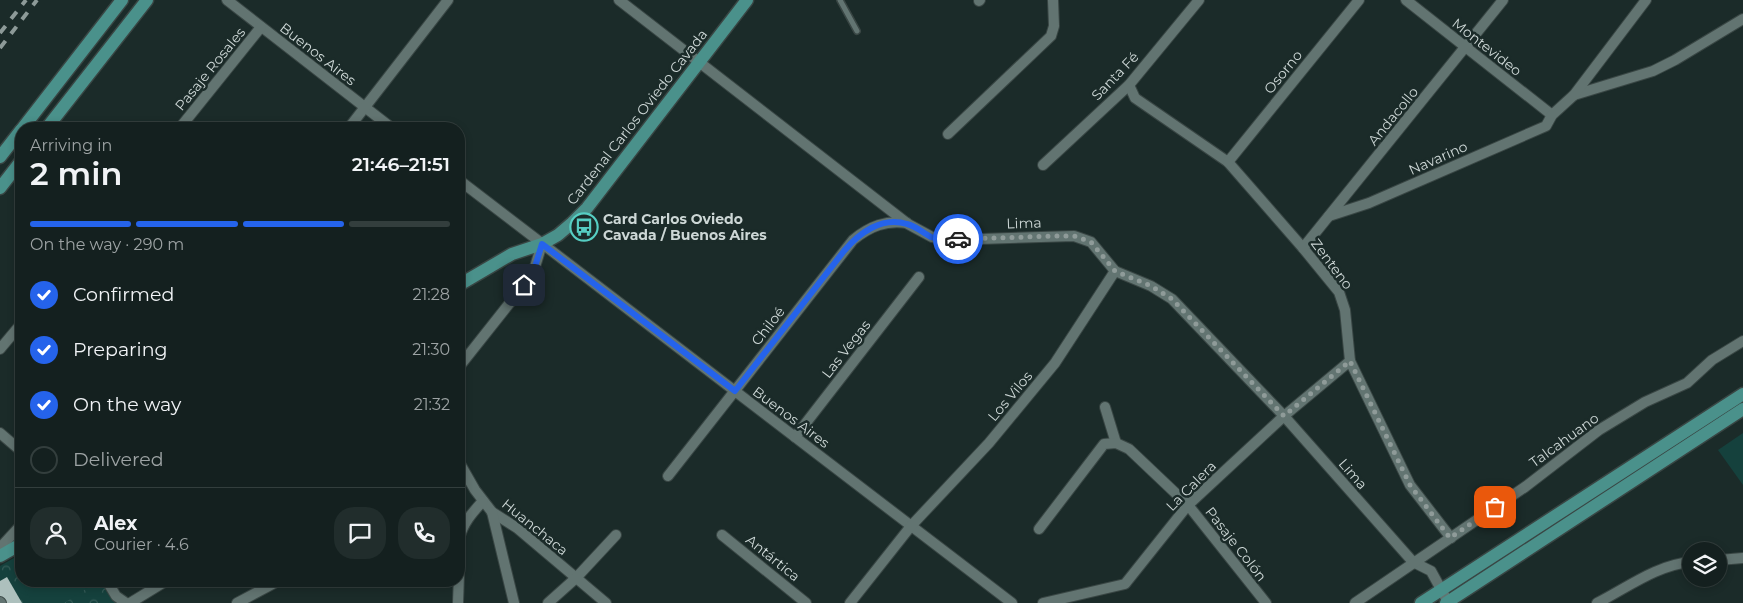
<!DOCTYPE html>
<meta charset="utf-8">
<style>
:root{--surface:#14201f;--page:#212d2c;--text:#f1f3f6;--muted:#9da3a4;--line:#333e3d;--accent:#2563eb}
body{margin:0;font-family:Montserrat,sans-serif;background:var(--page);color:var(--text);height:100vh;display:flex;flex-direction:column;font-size:19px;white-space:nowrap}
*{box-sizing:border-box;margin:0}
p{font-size:16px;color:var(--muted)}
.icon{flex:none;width:28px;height:28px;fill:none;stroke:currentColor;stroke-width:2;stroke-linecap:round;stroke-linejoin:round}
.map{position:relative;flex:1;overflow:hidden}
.details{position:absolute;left:15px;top:122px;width:450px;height:465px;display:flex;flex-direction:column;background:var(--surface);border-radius:20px;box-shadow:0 2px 8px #0003,0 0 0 1px var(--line)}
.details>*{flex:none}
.fabs{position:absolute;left:1682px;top:542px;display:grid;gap:10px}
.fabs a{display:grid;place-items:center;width:45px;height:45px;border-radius:50%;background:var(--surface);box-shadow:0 2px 8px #0003,0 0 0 1px var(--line);font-size:25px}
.pin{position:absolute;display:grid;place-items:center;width:42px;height:42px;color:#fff;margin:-21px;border-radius:10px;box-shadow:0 2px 8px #0006}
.courier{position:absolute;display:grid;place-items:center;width:50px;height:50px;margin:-25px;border:4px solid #2563eb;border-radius:50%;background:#fff;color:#222;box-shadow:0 1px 6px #0007}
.head em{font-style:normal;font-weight:600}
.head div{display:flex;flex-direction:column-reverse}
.head{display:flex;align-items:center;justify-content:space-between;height:85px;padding:0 15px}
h1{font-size:32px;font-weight:600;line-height:38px}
.bar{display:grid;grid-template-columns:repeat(4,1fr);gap:8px 5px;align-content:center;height:60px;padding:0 15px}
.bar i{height:6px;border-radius:4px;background:var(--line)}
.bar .current{background:var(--accent)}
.bar p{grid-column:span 4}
.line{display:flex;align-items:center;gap:12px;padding:0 15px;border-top:1px solid var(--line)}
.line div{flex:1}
.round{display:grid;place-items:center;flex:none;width:52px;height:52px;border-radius:20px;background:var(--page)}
ol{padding:0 15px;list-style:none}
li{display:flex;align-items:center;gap:15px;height:55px}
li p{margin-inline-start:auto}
li .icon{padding:5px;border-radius:50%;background:var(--accent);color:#fff;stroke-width:4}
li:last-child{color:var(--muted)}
li i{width:28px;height:28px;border:2px solid var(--line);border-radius:50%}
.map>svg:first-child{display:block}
.park{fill:url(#park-crowns)}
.pitch{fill:#15413d}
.building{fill:#adc0bd;filter:url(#shadow)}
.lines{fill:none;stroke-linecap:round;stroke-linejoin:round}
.lane-casing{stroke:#394644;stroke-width:8}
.street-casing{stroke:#394644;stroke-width:12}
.secondary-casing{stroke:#394644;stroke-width:15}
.lane{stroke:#627471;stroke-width:5}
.street{stroke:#627471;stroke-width:10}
.secondary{stroke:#4a918b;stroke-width:12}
.rail{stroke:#8d9a98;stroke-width:4;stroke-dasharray:9 9;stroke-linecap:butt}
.done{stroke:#8f9b99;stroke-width:5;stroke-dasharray:0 9}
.route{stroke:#2563eb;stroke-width:6}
.labels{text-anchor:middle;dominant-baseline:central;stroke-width:5;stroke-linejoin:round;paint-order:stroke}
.street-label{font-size:14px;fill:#cdd7d6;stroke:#1b2b29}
.poi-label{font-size:14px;font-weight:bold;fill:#cdd7d6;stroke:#1b2b29;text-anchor:start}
</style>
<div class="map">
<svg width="1743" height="603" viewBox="0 0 1743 603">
<defs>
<pattern id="park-crowns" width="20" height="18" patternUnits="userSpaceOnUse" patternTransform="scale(1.25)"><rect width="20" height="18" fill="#15413d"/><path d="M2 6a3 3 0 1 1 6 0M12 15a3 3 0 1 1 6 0" fill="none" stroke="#365c58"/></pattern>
<filter id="shadow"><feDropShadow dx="-4.5" dy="4.5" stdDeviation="0" flood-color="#0009"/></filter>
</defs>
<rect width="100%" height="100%" fill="#1b2b29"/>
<path class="park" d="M21,554V581H103L115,603H2L0,600V566Z"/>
<g class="pitch">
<path d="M1743,433V485L1718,450Z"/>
<path d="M30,581H90L92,585L64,603H33L22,586Z"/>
</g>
<path class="building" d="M7,577L22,603H2L0,599V581Z"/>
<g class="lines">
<g class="lane-casing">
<path id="lane" d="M840,0L857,31"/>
</g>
<g class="street-casing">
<g id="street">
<path d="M227,0L393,129"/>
<path d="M619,0L908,224L932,237L949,240L1074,236L1091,242L1115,271L1151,286L1172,299L1284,416L1413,562L1431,571L1448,602"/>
<path d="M1406,0L1552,115"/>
<path d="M979,1L980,0"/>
<path d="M1129,85L1135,98L1228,162L1303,248L1339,292L1345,310L1350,361L1410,485L1451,538"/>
<path d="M1574,95L1653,71L1675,60L1743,19"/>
<path d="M179,129L261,27"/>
<path d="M348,129L448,0"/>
<path d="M948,134L1051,36L1054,26L1053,0"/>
<path d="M1228,162L1359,0"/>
<path d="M1043,165L1129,85L1199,0"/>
<path d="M459,180L1012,603"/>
<path d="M1329,216L1369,203L1546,126L1552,115L1574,95L1646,0"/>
<path d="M1303,248L1503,0"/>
<path d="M0,349L21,324"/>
<path d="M459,367L524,285L534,270L542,244"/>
<path d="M1105,407L1116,443"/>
<path d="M0,433L21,451"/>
<path d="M795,437L919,277"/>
<path d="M459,462L475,490L492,512L517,528L606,603"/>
<path d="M668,476L853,240C870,226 886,220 907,223"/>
<path d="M492,512L514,603"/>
<path d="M1039,529L1104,444L1116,443L1129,449L1188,505L1266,603"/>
<path d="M722,535L806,603"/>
<path d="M459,539C463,523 472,513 483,501"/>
<path d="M0,548L21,525"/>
<path d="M1719,560L1743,558"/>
<path d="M107,581L116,596L126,603"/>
<path d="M0,602L1,603"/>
<path d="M130,603L166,581"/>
<path d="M237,603L278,581"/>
<path d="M458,603L459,574"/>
<path d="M548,603L576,578L616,535"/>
<path d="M850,603L911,526L989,443L1055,363L1115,271"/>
<path d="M1043,603L1125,584L1188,505L1284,416L1350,361"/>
<path d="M1355,603L1525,487L1599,430L1645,402L1687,383L1712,360L1743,341"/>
<path d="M1597,603C1627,588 1656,565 1691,562"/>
</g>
</g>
<g class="secondary-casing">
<g id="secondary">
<path d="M22,129L122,0"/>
<path d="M46,129L147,0"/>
<path d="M0,157L21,130"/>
<path d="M0,188L21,161"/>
<path d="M459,285L512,254L542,244L558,235L572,223L587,208L747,0"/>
<path d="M0,556L21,544"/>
<path d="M1421,603L1743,394"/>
<path d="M1446,603L1743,409"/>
</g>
</g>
<use href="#lane" class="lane"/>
<use href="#street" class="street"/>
<use href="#secondary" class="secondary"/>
<g class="rail">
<path d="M0,33L26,0"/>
<path d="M0,48L37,0"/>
</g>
</g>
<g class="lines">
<path class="done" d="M958,239L1059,236H1074L1091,242L1115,271L1151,286L1172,299L1284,416L1350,361L1410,485L1450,538L1495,507"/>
<path class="route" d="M524,285L534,270L542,244L735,391L844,251C859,233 882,216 907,224C916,226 923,233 931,237C939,240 950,240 958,239"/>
</g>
<defs>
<g id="bus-ring" transform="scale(1.4375)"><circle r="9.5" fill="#1b2b29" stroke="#56cec3" stroke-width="1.5"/><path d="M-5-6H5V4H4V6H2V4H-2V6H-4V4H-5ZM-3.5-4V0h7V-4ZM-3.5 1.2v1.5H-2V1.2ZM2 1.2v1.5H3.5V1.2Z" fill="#56cec3"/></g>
</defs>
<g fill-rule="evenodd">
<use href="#bus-ring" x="584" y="227"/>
</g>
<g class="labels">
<g class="street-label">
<text transform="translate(1487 47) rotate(38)">Montevideo</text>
<text transform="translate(318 54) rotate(38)">Buenos Aires</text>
<text transform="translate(210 69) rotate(-51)">Pasaje Rosales</text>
<text transform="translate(1283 72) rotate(-51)">Osorno</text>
<text transform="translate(1115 76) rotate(-46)">Santa Fé</text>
<text transform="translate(1393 116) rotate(-51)">Andacollo</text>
<text transform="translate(637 117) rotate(-52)">Cardenal Carlos Oviedo Cavada</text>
<text transform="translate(1438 158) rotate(-24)">Navarino</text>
<text transform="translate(1024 223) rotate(-2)">Lima</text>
<text transform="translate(1332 264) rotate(53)">Zenteno</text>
<text transform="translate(768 326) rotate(-52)">Chiloé</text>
<text transform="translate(846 349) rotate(-52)">Las Vegas</text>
<text transform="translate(1010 396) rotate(-50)">Los Vilos</text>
<text transform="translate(791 417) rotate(37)">Buenos Aires</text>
<text transform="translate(1564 440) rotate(-36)">Talcahuano</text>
<text transform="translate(1353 474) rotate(49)">Lima</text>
<text transform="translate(1191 486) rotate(-45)">La Calera</text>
<text transform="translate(535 527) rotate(39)">Huanchaca</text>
<text transform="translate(1236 544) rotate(52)">Pasaje Colón</text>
<text transform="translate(773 558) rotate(39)">Antártica</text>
</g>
<g class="poi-label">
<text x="603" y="219">Card Carlos Oviedo<tspan x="603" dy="16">Cavada / Buenos Aires</tspan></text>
</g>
</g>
</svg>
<div class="fabs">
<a><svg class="icon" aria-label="layers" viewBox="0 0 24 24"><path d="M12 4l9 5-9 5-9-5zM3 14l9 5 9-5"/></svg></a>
</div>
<div class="pin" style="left:1495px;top:507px;background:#ea580c"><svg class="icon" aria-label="bag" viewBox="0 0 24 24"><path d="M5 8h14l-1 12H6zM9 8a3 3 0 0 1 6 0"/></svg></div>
<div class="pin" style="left:524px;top:285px;background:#1f2937"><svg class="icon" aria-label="home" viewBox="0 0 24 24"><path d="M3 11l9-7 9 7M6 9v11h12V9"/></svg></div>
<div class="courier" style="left:958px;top:239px"><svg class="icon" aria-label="car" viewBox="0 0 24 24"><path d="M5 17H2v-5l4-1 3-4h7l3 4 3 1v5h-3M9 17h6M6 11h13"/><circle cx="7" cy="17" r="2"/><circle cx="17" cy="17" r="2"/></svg></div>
<section class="details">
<div class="head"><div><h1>2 min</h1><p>Arriving in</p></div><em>21:46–21:51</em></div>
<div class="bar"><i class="current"></i><i class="current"></i><i class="current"></i><i></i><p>On the way · 290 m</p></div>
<ol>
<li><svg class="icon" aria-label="check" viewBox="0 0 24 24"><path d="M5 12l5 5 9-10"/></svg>Confirmed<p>21:28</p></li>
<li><svg class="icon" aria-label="check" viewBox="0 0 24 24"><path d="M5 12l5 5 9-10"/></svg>Preparing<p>21:30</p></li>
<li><svg class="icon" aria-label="check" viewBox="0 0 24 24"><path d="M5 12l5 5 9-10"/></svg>On the way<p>21:32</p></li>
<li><i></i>Delivered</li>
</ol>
<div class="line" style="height:90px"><a class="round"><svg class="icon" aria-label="person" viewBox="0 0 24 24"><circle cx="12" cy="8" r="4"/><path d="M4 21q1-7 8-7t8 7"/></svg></a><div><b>Alex</b><p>Courier · 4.6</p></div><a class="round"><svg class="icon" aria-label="chat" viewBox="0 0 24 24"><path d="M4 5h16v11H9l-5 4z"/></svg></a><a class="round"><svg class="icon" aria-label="phone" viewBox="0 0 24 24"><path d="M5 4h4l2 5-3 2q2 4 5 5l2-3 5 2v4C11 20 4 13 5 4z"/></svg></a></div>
</section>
</div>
